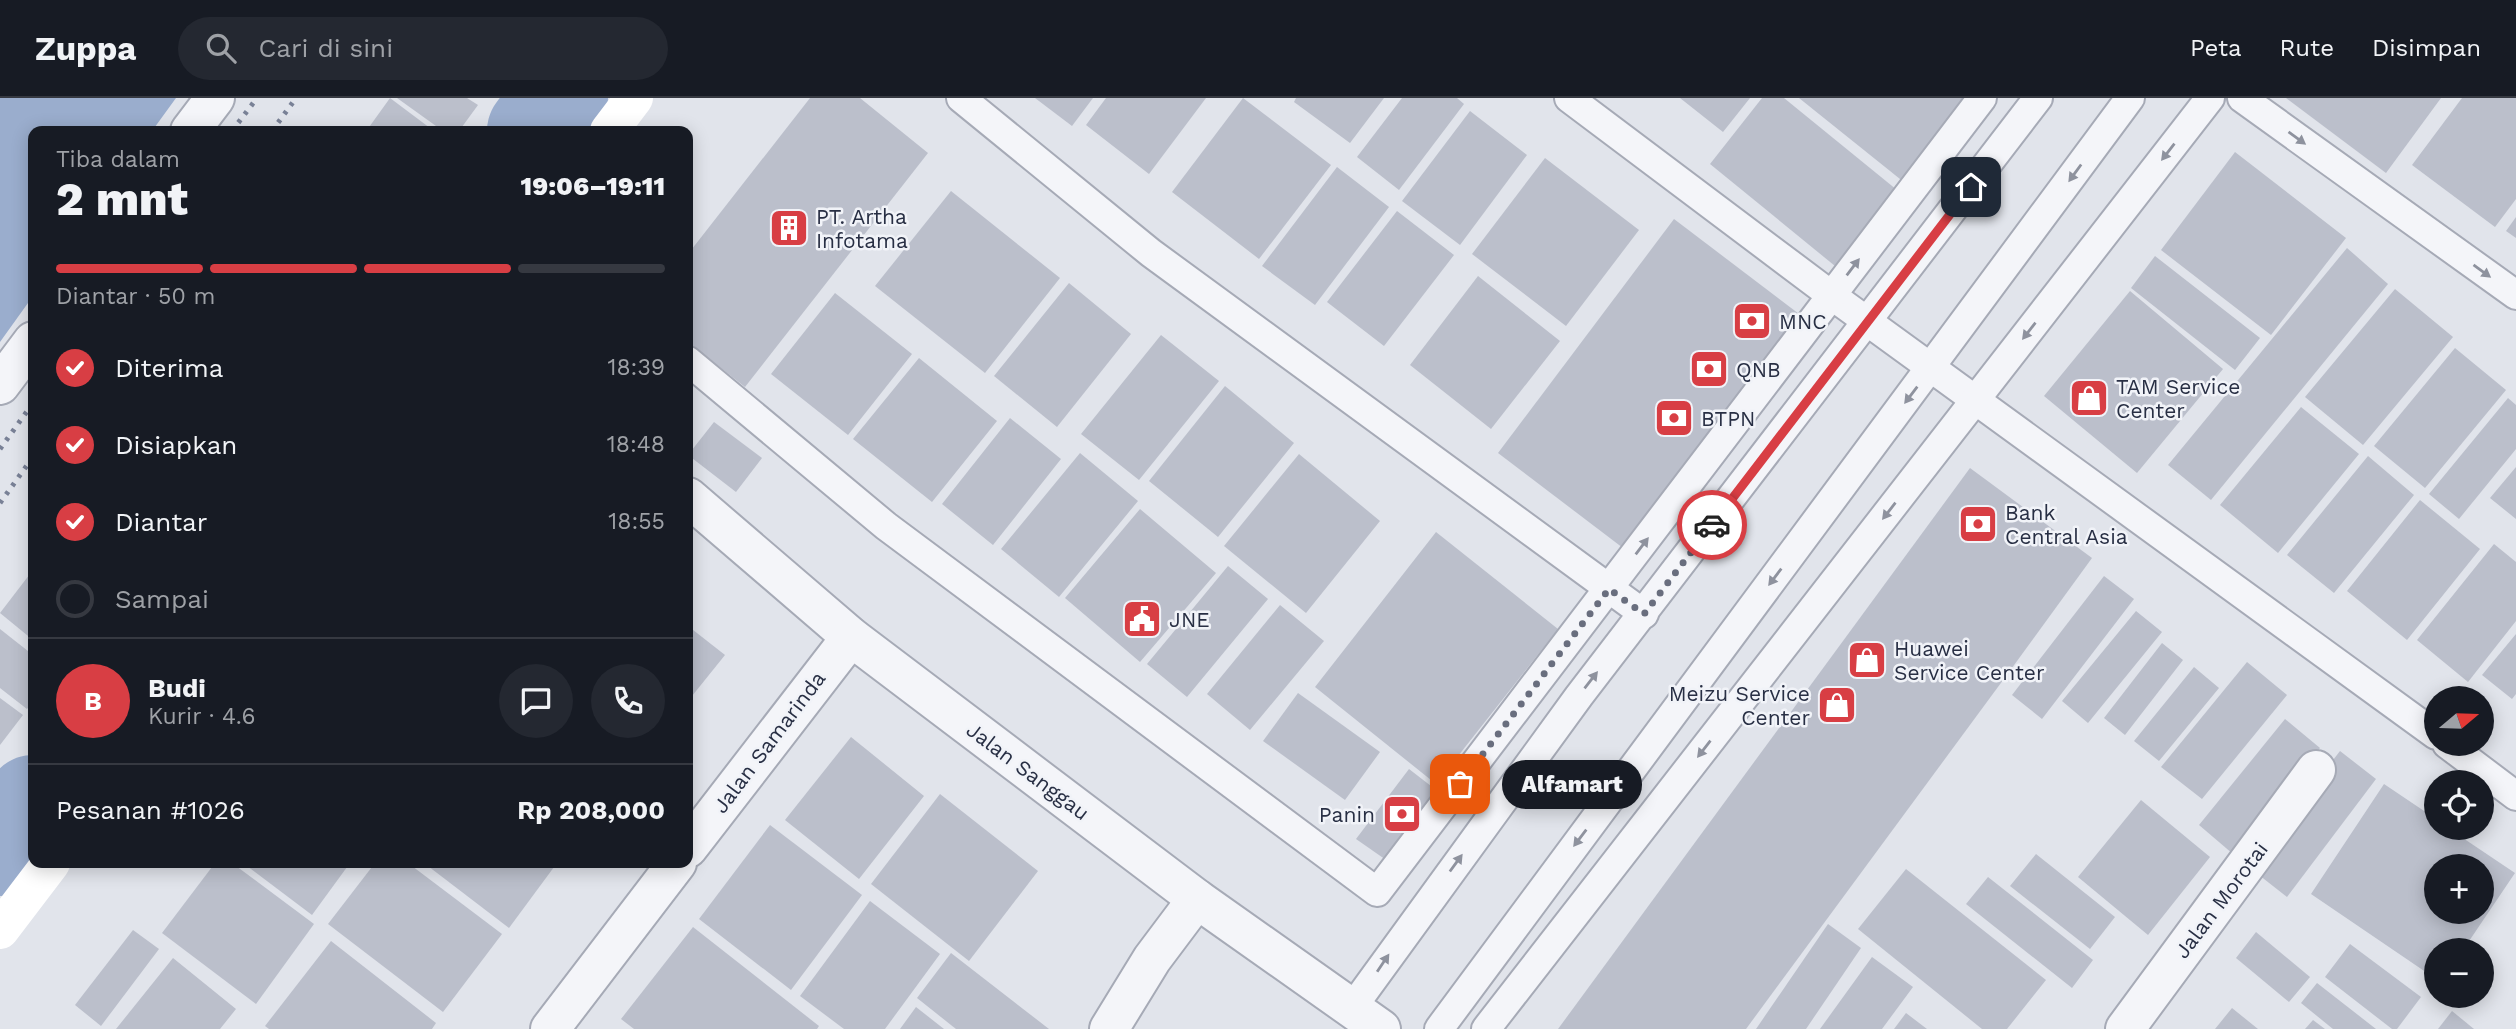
<!DOCTYPE html>
<html lang="id">
<meta charset="utf-8">
<style>
:root{--surface:#171b24;--page:#242831;--text:#f1f3f6;--muted:#9ea1a6;--line:#363941;--accent:#d83e44}
body{margin:0;font-family:"Work Sans",sans-serif;background:var(--page);color:var(--text);height:100vh;display:flex;flex-direction:column;font-size:26px;white-space:nowrap}
*{box-sizing:border-box;margin:0}
p{font-size:23px;color:var(--muted)}
.icon{flex:none;width:38px;height:38px;fill:none;stroke:currentColor;stroke-width:2;stroke-linecap:round;stroke-linejoin:round}
.map{position:relative;flex:1;overflow:hidden}
.sheet{position:absolute;left:28px;top:28px;width:665px;height:742px;display:flex;flex-direction:column;background:var(--surface);border-radius:14px;box-shadow:0 4px 18px #0003}
.sheet>*{flex:none}
.needle{width:46px;rotate:71deg}
.controls{position:absolute;left:2424px;top:588px;display:grid;gap:14px}
.controls a{display:grid;place-items:center;width:70px;height:70px;border-radius:50%;background:var(--surface);box-shadow:0 4px 18px #0003;font-size:35px}
.pin{position:absolute;display:grid;place-items:center;width:60px;height:60px;color:#fff;margin:-30px;border-radius:14px;box-shadow:0 4px 10px #0006}
.courier{position:absolute;display:grid;place-items:center;width:70px;height:70px;margin:-35px;border:5px solid #d83e44;border-radius:50%;background:#fff;color:#222;box-shadow:0 2px 9px #0007}
.bubble{position:absolute;height:49px;border-radius:24px;background:var(--surface);box-shadow:0 4px 18px #0003;font-size:23px;font-weight:800;line-height:49px;text-align:center}
.head em{font-style:normal;font-weight:800}
.head div{display:flex;flex-direction:column-reverse}
.head{display:flex;align-items:center;justify-content:space-between;height:119px;padding:0 28px}
h1{font-size:46px;font-weight:800;line-height:52px}
.bar{display:grid;grid-template-columns:repeat(4,1fr);gap:10px 7px;align-content:center;height:84px;padding:0 28px}
.bar i{height:9px;border-radius:5px;background:var(--line)}
.bar .current{background:var(--accent)}
.bar p{grid-column:span 4}
.line{display:flex;align-items:center;gap:18px;padding:0 28px;border-top:2px solid var(--line)}
.line div{flex:1}
.round{display:grid;place-items:center;flex:none;width:74px;height:74px;border-radius:37px;background:var(--page)}
ol{padding:0 28px;list-style:none}
li{display:flex;align-items:center;gap:21px;height:77px}
li p{margin-inline-start:auto}
li .icon{padding:7px;border-radius:50%;background:var(--accent);color:#fff;stroke-width:4}
li:last-child{color:var(--muted)}
li i{width:38px;height:38px;border:4px solid var(--line);border-radius:50%}
header{display:flex;align-items:center;gap:42px;box-sizing:border-box;height:98px;padding:0 35px;background:var(--surface);border-bottom:2px solid var(--line)}
header strong{font-size:33px}
nav{display:flex;gap:38px;margin-inline-start:auto;font-size:24px}
.search{width:490px;height:63px;background:var(--page);display:flex;align-items:center;gap:18px;box-sizing:border-box;padding:0 24px;border-radius:38px;color:var(--muted);font-size:26px}
.map>svg:first-child{display:block}
.water{fill:#9aadcd}
.lines{fill:none;stroke-linecap:round;stroke-linejoin:round}
.river{stroke:#9aadcd;stroke-width:96}
.building{fill:#bbbfcb;fill-rule:evenodd}
.lane-casing{stroke:#a6aab6;stroke-width:32}
.street-casing{stroke:#a6aab6;stroke-width:42}
.lane{stroke:#f4f5f9;stroke-width:28}
.street{stroke:#f4f5f9;stroke-width:38}
.secondary{stroke:#fff;stroke-width:38}
.rail{stroke:#798196;stroke-width:5;stroke-dasharray:3.5 7;stroke-linecap:butt}
.oneway{fill:#8e929e}
.done{stroke:#696e7e;stroke-width:7;stroke-dasharray:0 12.6}
.route{stroke:#d83e44;stroke-width:9}
.labels{text-anchor:middle;dominant-baseline:central;stroke-width:5;stroke-linejoin:round;paint-order:stroke}
.poi-label{font-size:21px;fill:#282f44;stroke:#f1f3f8;text-anchor:start}
.street-label{font-size:21px;fill:#282f44;stroke:#f1f3f8}
</style>
<header>
<strong>Zuppa</strong>
<div class="search"><svg class="icon" aria-label="search" viewBox="0 0 24 24"><circle cx="10" cy="10" r="6"/><path d="M15 15l6 6"/></svg>Cari di sini</div>
<nav><a>Peta</a><a>Rute</a><a>Disimpan</a></nav>
</header>
<div class="map">
<svg width="2516" height="931" viewBox="0 0 2516 931">
<rect width="100%" height="100%" fill="#e1e4eb"/>
<path class="water" d="M0,0H176L152,33H33V198L0,244Z"/>
<g class="lines">
<g class="river">
<path d="M535,33L560,0"/>
<path d="M0,750L33,705"/>
</g>
</g>
<g class="building">
<path d="M390,0L434,33L367,32Z"/>
<path d="M397,0H467L478,7L459,33H443Z"/>
<path d="M810,0H860L928,55L745,289L688,244V156Z"/>
<path d="M1035,0H1093L1072,28Z"/>
<path d="M1106,0H1206L1149,76L1086,27Z"/>
<path d="M1243,0L1331,67L1259,161L1172,94Z"/>
<path d="M1296,0H1384L1350,45L1294,4Z"/>
<path d="M1402,0H1457L1464,6L1399,92L1357,59Z"/>
<path d="M1680,0H1750L1723,34Z"/>
<path d="M1762,0H1784L1897,92L1835,168L1710,66Z"/>
<path d="M1799,0H1965L1905,85Z"/>
<path d="M2286,0H2441L2386,75Z"/>
<path d="M2462,0H2516V101L2495,129L2412,67Z"/>
<path d="M1470,13L1527,57L1460,147L1402,103Z"/>
<path d="M2235,54L2346,140L2271,237L2161,152Z"/>
<path d="M1545,60L1639,132L1566,228L1472,156Z"/>
<path d="M1337,69L1389,109L1315,207L1262,168Z"/>
<path d="M951,93L1060,180L985,275L875,188Z"/>
<path d="M1397,113L1454,157L1384,248L1327,204Z"/>
<path d="M2516,119V140L2506,133Z"/>
<path d="M1674,121L1803,219L1627,453L1498,355Z"/>
<path d="M2347,150L2388,186L2211,402L2168,367Z"/>
<path d="M2155,158L2260,240L2235,272L2131,190Z"/>
<path d="M1478,178L1560,243L1491,331L1410,267Z"/>
<path d="M1069,185L1131,236L1057,329L994,278Z"/>
<path d="M2395,191L2453,239L2363,347L2305,299Z"/>
<path d="M2130,193L2223,271L2137,375L2044,298Z"/>
<path d="M835,195L912,256L848,337L771,276Z"/>
<path d="M1161,237L1219,283L1139,382L1081,336Z"/>
<path d="M2455,250L2506,292L2425,390L2374,348Z"/>
<path d="M919,260L997,323L932,404L853,341Z"/>
<path d="M1225,288L1294,345L1218,439L1149,383Z"/>
<path d="M2508,300L2516,307V351L2459,421L2429,396Z"/>
<path d="M2301,309L2359,356L2278,455L2220,407Z"/>
<path d="M1010,320L1061,361L993,447L942,406Z"/>
<path d="M714,324L762,360L736,394L688,357Z"/>
<path d="M1080,355L1138,403L1059,499L1001,451Z"/>
<path d="M1299,356L1380,423L1306,515L1224,448Z"/>
<path d="M2368,358L2414,397L2334,495L2287,457Z"/>
<path d="M2516,369V421L2490,400Z"/>
<path d="M1970,370L2092,460L2009,574L1746,931H1558Z"/>
<path d="M2420,402L2480,451L2407,542L2347,493Z"/>
<path d="M1140,411L1216,475L1140,564L1065,500Z"/>
<path d="M1436,434L1558,531L1436,686L1315,589Z"/>
<path d="M2494,446L2516,464V523L2468,584L2417,542Z"/>
<path d="M1228,468L1268,501L1187,599L1147,566Z"/>
<path d="M33,472V542L0,515Z"/>
<path d="M2104,478L2134,501L2042,621L2012,597Z"/>
<path d="M1280,507L1324,543L1250,632L1207,596Z"/>
<path d="M2136,513L2162,534L2088,625L2062,603Z"/>
<path d="M688,528L725,557L688,603Z"/>
<path d="M0,531L33,557V604L27,611L0,590Z"/>
<path d="M2516,536V596L2512,601L2482,577Z"/>
<path d="M2162,545L2183,562L2125,637L2104,620Z"/>
<path d="M2247,564L2287,597L2202,701L2161,669Z"/>
<path d="M2194,569L2219,590L2159,663L2134,643Z"/>
<path d="M1298,595L1380,654L1345,702L1263,643Z"/>
<path d="M0,600L23,617L0,647Z"/>
<path d="M2285,621L2320,650L2233,756L2199,727Z"/>
<path d="M851,639L924,698L859,781L785,722Z"/>
<path d="M2340,653L2376,681L2287,799L2250,770Z"/>
<path d="M1409,671L1440,695L1389,764L1356,741Z"/>
<path d="M2384,686L2436,721V730H2448L2515,775L2463,852H2436V881L2311,796ZM2436,768H2482V814H2436Z"/>
<path d="M940,696L1038,773L969,863L871,786Z"/>
<path d="M2141,702L2210,759L2148,837L2078,779Z"/>
<path d="M770,727L862,797L791,892L699,821Z"/>
<path d="M2036,756L2115,819L2090,851L2010,788Z"/>
<path d="M215,765H232L314,826L256,906L162,835Z"/>
<path d="M243,765H350L312,817Z"/>
<path d="M375,765H408L502,836L443,914L328,826Z"/>
<path d="M424,765H557L509,830Z"/>
<path d="M1906,771L2046,882L2007,931H1982L1858,831Z"/>
<path d="M1988,779L2093,862L2072,890L1966,806Z"/>
<path d="M870,803L940,856L885,931H844L800,898Z"/>
<path d="M1828,826L1861,850L1806,931H1756Z"/>
<path d="M693,829L819,928L817,931H634L621,921Z"/>
<path d="M133,832L159,851L101,928L75,907Z"/>
<path d="M2256,834L2310,879L2289,904L2236,860Z"/>
<path d="M331,843L436,925L432,931H269L265,928Z"/>
<path d="M2350,846L2421,899L2397,931H2392L2325,879Z"/>
<path d="M951,855L1049,931H956L917,900Z"/>
<path d="M1872,859L1913,889L1882,931H1820Z"/>
<path d="M173,860L236,911L220,931H116Z"/>
<path d="M2317,885L2376,931H2333L2301,905Z"/>
<path d="M916,909L944,931H900Z"/>
<path d="M2232,910L2258,931H2215Z"/>
<path d="M2452,913L2474,931H2438Z"/>
<path d="M1906,915L1927,931H1894Z"/>
<path d="M2313,922L2325,931H2305Z"/>
</g>
<g class="lines">
<g class="lane-casing">
<g id="lane">
<path d="M961,0L1151,155L1644,516"/>
<path d="M1569,0L1831,197L2436,637"/>
<path d="M2242,0L2516,197"/>
<path d="M688,263L886,428L1377,794L1982,0"/>
<path d="M2447,646L2516,698"/>
<path d="M1352,910L1579,598L2038,0"/>
<path d="M1439,931L2130,0"/>
<path d="M1486,931L2210,0"/>
</g>
</g>
<g class="street-casing">
<g id="street">
<path d="M190,33L215,0"/>
<path d="M0,287L33,243"/>
<path d="M688,399L851,539L1197,801L1381,931"/>
<path d="M688,750L851,539"/>
<path d="M550,931L677,765"/>
<path d="M1109,931L1152,861L1197,801"/>
<path d="M2125,931L2316,672"/>
</g>
</g>
<use href="#lane" class="lane"/>
<use href="#street" class="street"/>
<g class="secondary">
<path d="M609,33L634,0"/>
<path d="M0,832L51,765"/>
</g>
<g class="rail">
<path d="M232,33L257,0"/>
<path d="M272,33L296,0"/>
<path d="M0,351L33,305"/>
<path d="M0,405L33,359"/>
</g>
</g>
<defs><path id="oneway-solid" d="M-6-.8H1V-3.2L6.5 0L1 3.2V.8H-6Z" transform="scale(1.75)"/></defs>
<g class="oneway">
<use href="#oneway-solid" transform="translate(2297 40) rotate(36)"/>
<use href="#oneway-solid" transform="translate(2168 54) rotate(128)"/>
<use href="#oneway-solid" transform="translate(2075 75) rotate(126)"/>
<use href="#oneway-solid" transform="translate(1853 169) rotate(-53)"/>
<use href="#oneway-solid" transform="translate(2482 173) rotate(36)"/>
<use href="#oneway-solid" transform="translate(2029 233) rotate(128)"/>
<use href="#oneway-solid" transform="translate(1911 297) rotate(127)"/>
<use href="#oneway-solid" transform="translate(1889 413) rotate(128)"/>
<use href="#oneway-solid" transform="translate(1642 448) rotate(-53)"/>
<use href="#oneway-solid" transform="translate(1775 479) rotate(127)"/>
<use href="#oneway-solid" transform="translate(1591 582) rotate(-52)"/>
<use href="#oneway-solid" transform="translate(1704 651) rotate(128)"/>
<use href="#oneway-solid" transform="translate(1580 740) rotate(127)"/>
<use href="#oneway-solid" transform="translate(1456 765) rotate(-54)"/>
<use href="#oneway-solid" transform="translate(1383 865) rotate(-56)"/>
</g>
<g class="lines">
<path class="done" d="M1460,686L1609,491L1644,516L1712,427"/>
<path class="route" d="M1712,427L1971,89"/>
</g>
<defs>
<g id="building-square" transform="scale(2.0125)"><rect x="-9" y="-9" width="18" height="18" rx="4" fill="#d83e44" stroke="#f1f3f8"/><path d="M-4-6H4V6H1V3H-1V6H-4ZM-2.5-4.3h1.7v1.8h-1.7ZM.8-4.3h1.7v1.8H.8ZM-2.5-1h1.7V.8h-1.7ZM.8-1h1.7V.8H.8Z" fill="#fff"/></g>
<g id="bank-square" transform="scale(2.0125)"><rect x="-9" y="-9" width="18" height="18" rx="4" fill="#d83e44" stroke="#f1f3f8"/><path d="M-6-4H6V4H-6ZM0-2.3a2.3 2.3 0 1 0 0 4.6a2.3 2.3 0 1 0 0-4.6Z" fill="#fff"/></g>
<g id="shop-square" transform="scale(2.0125)"><rect x="-9" y="-9" width="18" height="18" rx="4" fill="#d83e44" stroke="#f1f3f8"/><path d="M-5-2.5h2.3a2.7 3.5 0 0 1 5.4 0H5L5.5 6h-11ZM-1.5-2.5h3a1.5 2.3 0 0 0-3 0Z" fill="#fff"/></g>
<g id="civic-square" transform="scale(2.0125)"><rect x="-9" y="-9" width="18" height="18" rx="4" fill="#d83e44" stroke="#f1f3f8"/><path d="M-.6-6.5H3V-4.5H.6V-3L4-1V1h2V6H-6V1h2V-1L-.6-3ZM-1.2 2.5V6h2.4V2.5Z" fill="#fff"/></g>
</defs>
<g fill-rule="evenodd">
<use href="#building-square" x="789" y="130"/>
<use href="#bank-square" x="1752" y="223"/>
<use href="#bank-square" x="1709" y="271"/>
<use href="#shop-square" x="2089" y="300"/>
<use href="#bank-square" x="1674" y="320"/>
<use href="#bank-square" x="1978" y="426"/>
<use href="#civic-square" x="1142" y="521"/>
<use href="#shop-square" x="1867" y="562"/>
<use href="#shop-square" x="1837" y="607"/>
<use href="#bank-square" x="1402" y="716"/>
</g>
<g class="labels">
<g class="poi-label">
<text x="816" y="118">PT. Artha<tspan x="816" dy="24">Infotama</tspan></text>
<text x="1779" y="223">MNC</text>
<text x="1736" y="271">QNB</text>
<text x="2116" y="288">TAM Service<tspan x="2116" dy="24">Center</tspan></text>
<text x="1701" y="320">BTPN</text>
<text x="2005" y="414">Bank<tspan x="2005" dy="24">Central Asia</tspan></text>
<text x="1169" y="521">JNE</text>
<text x="1894" y="550">Huawei<tspan x="1894" dy="24">Service Center</tspan></text>
<text x="1810" y="595" text-anchor="end">Meizu Service<tspan x="1810" dy="24">Center</tspan></text>
<text x="1375" y="716" text-anchor="end">Panin</text>
</g>
<g class="street-label">
<text transform="translate(769 644) rotate(-53)">Jalan Samarinda</text>
<text transform="translate(1028 673) rotate(37)">Jalan Sanggau</text>
<text transform="translate(2221 802) rotate(-53)">Jalan Morotai</text>
</g>
</g>
</svg>
<div class="controls">
<a><svg class="needle" viewBox="-14 -14 28 28"><path d="M0-13l5 13h-10z" fill="#e53935"/><path d="M0 13l5-13h-10z" fill="#9ea1a6"/></svg></a>
<a><svg class="icon" aria-label="locate" viewBox="0 0 24 24"><circle cx="12" cy="12" r="6"/><path d="M12 2v4M12 18v4M2 12h4M18 12h4"/></svg></a>
<a>+</a>
<a>−</a>
</div>
<div class="pin" style="left:1460px;top:686px;background:#ea580c"><svg class="icon" aria-label="bag" viewBox="0 0 24 24"><path d="M5 8h14l-1 12H6zM9 8a3 3 0 0 1 6 0"/></svg></div>
<div class="pin" style="left:1971px;top:89px;background:#1f2937"><svg class="icon" aria-label="home" viewBox="0 0 24 24"><path d="M3 11l9-7 9 7M6 9v11h12V9"/></svg></div>
<div class="courier" style="left:1712px;top:427px"><svg class="icon" aria-label="car" viewBox="0 0 24 24"><path d="M5 17H2v-5l4-1 3-4h7l3 4 3 1v5h-3M9 17h6M6 11h13"/><circle cx="7" cy="17" r="2"/><circle cx="17" cy="17" r="2"/></svg></div>
<div class="bubble" style="left:1502px;top:662px;width:140px">Alfamart</div>
<section class="sheet">
<div class="head"><div><h1>2 mnt</h1><p>Tiba dalam</p></div><em>19:06–19:11</em></div>
<div class="bar"><i class="current"></i><i class="current"></i><i class="current"></i><i></i><p>Diantar · 50 m</p></div>
<ol>
<li><svg class="icon" aria-label="check" viewBox="0 0 24 24"><path d="M5 12l5 5 9-10"/></svg>Diterima<p>18:39</p></li>
<li><svg class="icon" aria-label="check" viewBox="0 0 24 24"><path d="M5 12l5 5 9-10"/></svg>Disiapkan<p>18:48</p></li>
<li><svg class="icon" aria-label="check" viewBox="0 0 24 24"><path d="M5 12l5 5 9-10"/></svg>Diantar<p>18:55</p></li>
<li><i></i>Sampai</li>
</ol>
<div class="line" style="height:126px"><b class="round" style="background:var(--accent);color:#fff">B</b><div><b>Budi</b><p>Kurir · 4.6</p></div><a class="round"><svg class="icon" aria-label="chat" viewBox="0 0 24 24"><path d="M4 5h16v11H9l-5 4z"/></svg></a><a class="round"><svg class="icon" aria-label="phone" viewBox="0 0 24 24"><path d="M5 4h4l2 5-3 2q2 4 5 5l2-3 5 2v4C11 20 4 13 5 4z"/></svg></a></div>
<div class="line" style="height:91px"><div>Pesanan #1026</div><b>Rp 208,000</b></div>
</section>
</div>
